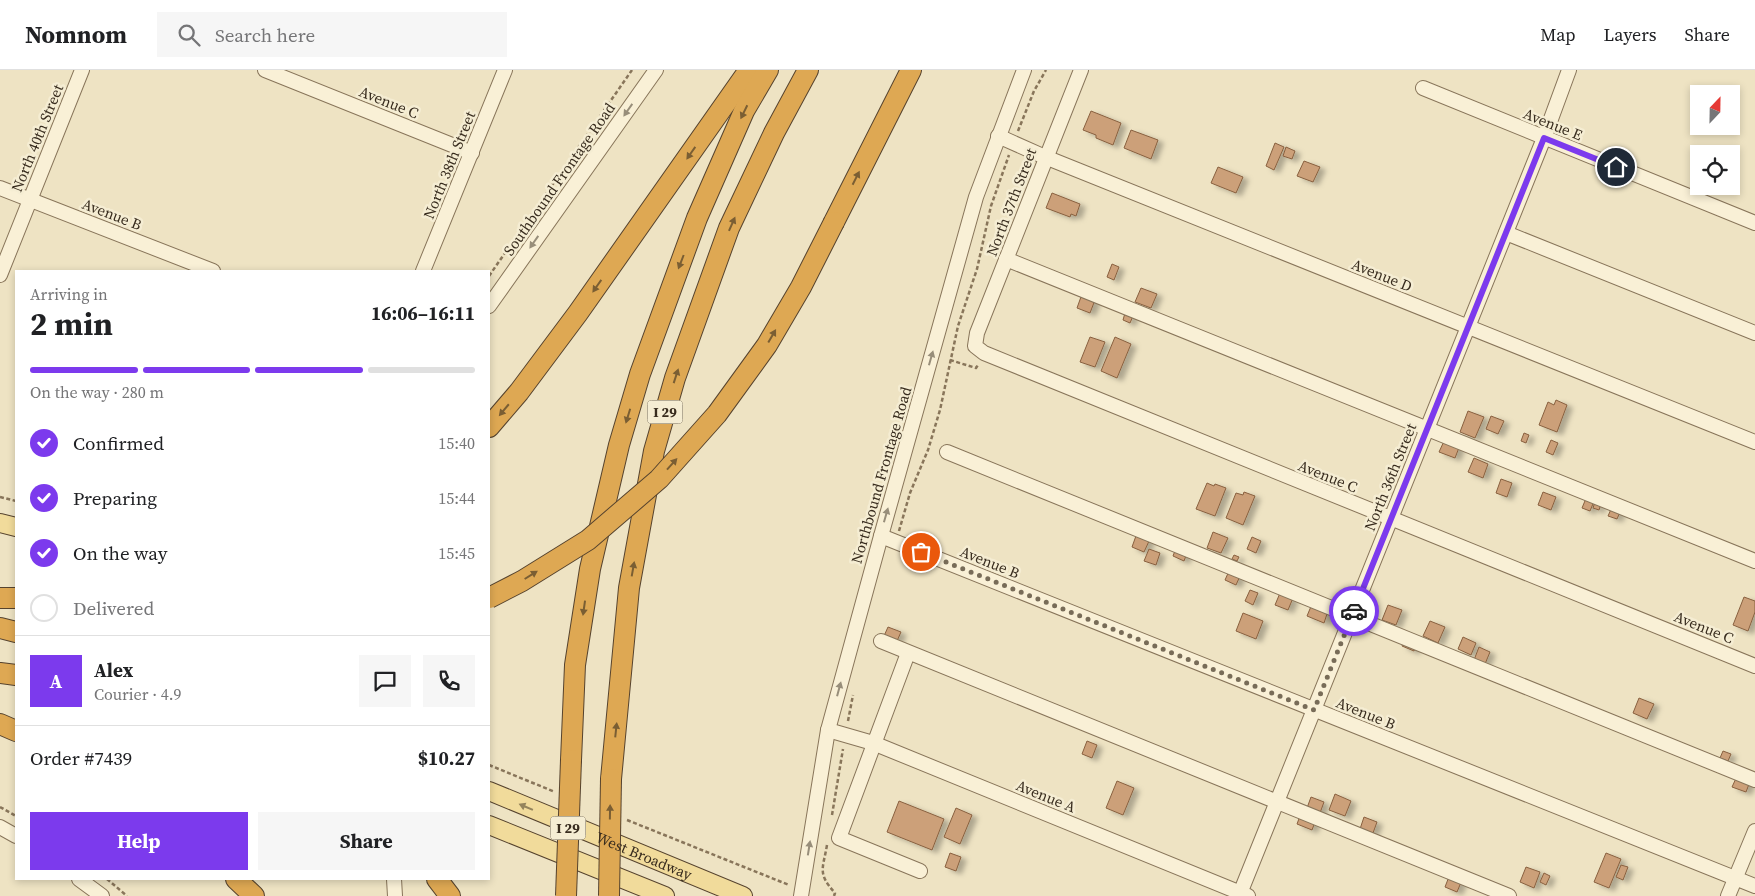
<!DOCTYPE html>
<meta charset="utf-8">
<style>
:root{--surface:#fff;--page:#f6f6f6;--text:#202124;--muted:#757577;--line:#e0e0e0;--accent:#7c3aed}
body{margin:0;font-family:"Source Serif 4",serif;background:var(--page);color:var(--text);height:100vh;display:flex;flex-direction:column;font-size:19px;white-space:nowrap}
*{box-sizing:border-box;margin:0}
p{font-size:16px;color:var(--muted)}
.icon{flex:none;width:28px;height:28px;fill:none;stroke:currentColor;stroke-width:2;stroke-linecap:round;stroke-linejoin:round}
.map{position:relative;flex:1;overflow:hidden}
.sheet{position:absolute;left:15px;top:200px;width:475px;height:610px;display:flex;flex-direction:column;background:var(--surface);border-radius:0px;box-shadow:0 2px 8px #0003}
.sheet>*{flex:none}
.needle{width:32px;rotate:22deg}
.tools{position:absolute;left:1690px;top:15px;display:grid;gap:10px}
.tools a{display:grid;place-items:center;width:50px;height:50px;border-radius:0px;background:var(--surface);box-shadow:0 2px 8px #0003;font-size:25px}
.pin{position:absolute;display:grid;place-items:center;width:42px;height:42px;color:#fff;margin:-21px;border:2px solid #fff;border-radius:50%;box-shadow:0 1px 5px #0007}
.courier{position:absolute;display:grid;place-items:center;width:50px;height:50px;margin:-25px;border:4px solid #7c3aed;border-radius:50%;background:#fff;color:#222;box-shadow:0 1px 6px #0007}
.head em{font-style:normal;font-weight:700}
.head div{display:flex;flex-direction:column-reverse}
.head{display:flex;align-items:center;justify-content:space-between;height:85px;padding:0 15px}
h1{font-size:32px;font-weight:700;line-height:38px}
.bar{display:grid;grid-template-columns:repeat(4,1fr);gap:8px 5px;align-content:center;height:60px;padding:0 15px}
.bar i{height:6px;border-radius:4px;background:var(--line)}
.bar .current{background:var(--accent)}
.bar p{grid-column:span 4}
.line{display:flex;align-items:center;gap:12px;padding:0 15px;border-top:1px solid var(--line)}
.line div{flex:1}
.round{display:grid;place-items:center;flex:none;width:52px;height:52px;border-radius:0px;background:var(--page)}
ol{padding:0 15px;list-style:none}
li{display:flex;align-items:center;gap:15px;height:55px}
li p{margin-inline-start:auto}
li .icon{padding:5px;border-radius:50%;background:var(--accent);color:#fff;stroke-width:4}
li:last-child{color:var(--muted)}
li i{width:28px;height:28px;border:2px solid var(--line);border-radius:50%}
.action{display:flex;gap:10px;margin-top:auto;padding:10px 15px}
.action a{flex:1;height:58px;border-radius:0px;background:var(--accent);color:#fff;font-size:20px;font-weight:700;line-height:58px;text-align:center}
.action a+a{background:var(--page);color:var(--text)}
header{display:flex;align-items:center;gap:30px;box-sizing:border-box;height:70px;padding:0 25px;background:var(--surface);border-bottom:1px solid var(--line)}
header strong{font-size:24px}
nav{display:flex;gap:28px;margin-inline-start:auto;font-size:18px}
.search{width:350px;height:45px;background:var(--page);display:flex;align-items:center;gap:12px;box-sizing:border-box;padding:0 18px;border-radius:0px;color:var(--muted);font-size:19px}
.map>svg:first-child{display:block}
.building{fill:#cca079;stroke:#88603f;filter:url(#shadow)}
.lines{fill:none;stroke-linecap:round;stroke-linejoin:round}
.minor-casing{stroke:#88755a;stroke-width:16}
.major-casing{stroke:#56432e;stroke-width:20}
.highway-casing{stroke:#56432e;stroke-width:22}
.path{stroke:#88755a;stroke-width:2.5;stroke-dasharray:4 2.5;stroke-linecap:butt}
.minor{stroke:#f9f0d6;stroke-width:14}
.major{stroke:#f1db9b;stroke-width:18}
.highway{stroke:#dea853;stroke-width:20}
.highway-bridge-casing{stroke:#56432e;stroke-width:22;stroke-linecap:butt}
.highway-bridge{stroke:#dea853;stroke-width:20}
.oneway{fill:#988e7a}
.oneway2{fill:#7a5e33}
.oneway3{fill:#94845c}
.done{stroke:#786c58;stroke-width:5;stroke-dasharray:0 9}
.route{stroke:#7c3aed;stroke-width:6}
.labels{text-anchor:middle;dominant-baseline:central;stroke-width:5;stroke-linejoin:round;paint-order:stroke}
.shield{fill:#f5edd3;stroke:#716654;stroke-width:1}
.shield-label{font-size:14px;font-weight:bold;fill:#382c1e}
.street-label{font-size:15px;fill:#382c1e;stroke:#f5edd3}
</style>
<header>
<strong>Nomnom</strong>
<div class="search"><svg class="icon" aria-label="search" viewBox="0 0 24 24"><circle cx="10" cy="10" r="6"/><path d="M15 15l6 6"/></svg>Search here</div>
<nav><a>Map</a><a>Layers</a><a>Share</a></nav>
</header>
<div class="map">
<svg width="1755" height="826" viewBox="0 0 1755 826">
<defs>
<filter id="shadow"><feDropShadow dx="5.5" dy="3" stdDeviation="2.5" flood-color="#0004"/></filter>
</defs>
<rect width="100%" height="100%" fill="#eee3c3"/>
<g class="building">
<path d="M1091,41L1121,53L1113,75L1096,68V65L1083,60Z"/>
<path d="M1131,60L1158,70L1151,89L1124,78Z"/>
<path d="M1275,73L1284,77L1274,100L1266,96Z"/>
<path d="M1286,77L1295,81L1292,89L1283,86Z"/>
<path d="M1304,91L1320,97L1313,112L1297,106Z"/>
<path d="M1218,97L1243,107L1236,123L1211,113Z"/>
<path d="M1052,123L1080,134L1076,146L1071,144L1070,147L1046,138Z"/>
<path d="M1112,194L1119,197L1114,210L1107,207Z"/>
<path d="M1141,218L1157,224L1151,238L1135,232Z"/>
<path d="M1082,224L1095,230L1090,243L1077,238Z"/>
<path d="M1125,243L1133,246L1130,253L1123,250Z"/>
<path d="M1090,267L1105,272L1095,297L1080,292Z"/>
<path d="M1115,267L1131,274L1117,308L1101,301Z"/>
<path d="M1556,330L1567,335L1557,362L1539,355L1548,332L1554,335Z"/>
<path d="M1468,341L1484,347L1475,368L1460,362Z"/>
<path d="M1491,346L1504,351L1498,364L1486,359Z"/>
<path d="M1524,363L1529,365L1526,373L1521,371Z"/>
<path d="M1445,369L1460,375L1455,388L1439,382Z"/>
<path d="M1551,370L1558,373L1553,385L1546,382Z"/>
<path d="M1474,388L1488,394L1483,408L1468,402Z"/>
<path d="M1501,409L1512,413L1507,427L1496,423Z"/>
<path d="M1207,413L1214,416L1215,414L1226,418L1215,446L1196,439Z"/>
<path d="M1244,422L1255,426L1243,455L1226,448L1236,423L1243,425Z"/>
<path d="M1543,422L1556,427L1551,440L1538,435Z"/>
<path d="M1587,426L1595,429L1590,441L1582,438Z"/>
<path d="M1595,432L1601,434L1599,440L1593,438Z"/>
<path d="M1612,437L1621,440L1617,449L1608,446Z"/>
<path d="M1213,462L1228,468L1221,483L1207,478Z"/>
<path d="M1137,463L1150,469L1144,482L1132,477Z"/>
<path d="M1252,467L1261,471L1256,483L1247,479Z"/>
<path d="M1176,478L1187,483L1184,491L1173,486Z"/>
<path d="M1149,479L1160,483L1156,495L1144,491Z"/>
<path d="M1234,485L1239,487L1237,491L1232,489Z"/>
<path d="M1229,501L1240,506L1236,515L1225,510Z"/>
<path d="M1250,520L1258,523L1253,535L1245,531Z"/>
<path d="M1280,523L1293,528L1288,540L1275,535Z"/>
<path d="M1744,527L1755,531V542L1748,561L1733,555Z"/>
<path d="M1312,534L1328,541L1324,553L1307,546Z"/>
<path d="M1388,535L1402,540L1396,555L1382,550Z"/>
<path d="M1243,543L1263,551L1256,569L1236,561Z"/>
<path d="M1430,551L1445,557L1438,573L1423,566Z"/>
<path d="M888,557L901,562L897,571L884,566Z"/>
<path d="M1463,567L1476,573L1471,585L1458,579Z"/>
<path d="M1405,569L1417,574L1414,581L1402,576Z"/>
<path d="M1479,577L1490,582L1485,594L1474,590Z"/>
<path d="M1639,628L1654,634L1647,649L1633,643Z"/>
<path d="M1087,671L1097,675L1092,688L1082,684Z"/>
<path d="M1723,681L1731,684L1728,691L1720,688Z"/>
<path d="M1738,704L1751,709L1746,722L1732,717Z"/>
<path d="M1117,711L1134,718L1123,745L1106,738Z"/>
<path d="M1335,724L1351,731L1345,746L1329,740Z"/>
<path d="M1311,727L1324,732L1320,743L1307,738Z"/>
<path d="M899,731L944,749L932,780L887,762Z"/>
<path d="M956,738L972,745L960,774L944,767Z"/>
<path d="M1300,746L1315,752L1312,760L1297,754Z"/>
<path d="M1364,747L1377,752L1373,763L1360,759Z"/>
<path d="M950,783L961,787L956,801L945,797Z"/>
<path d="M1606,783L1621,789L1609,818L1594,812Z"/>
<path d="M1621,795L1628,797L1623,810L1616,807Z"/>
<path d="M1526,797L1540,802L1534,818L1520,812Z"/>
<path d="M1544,803L1550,806L1546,815L1540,812Z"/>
<path d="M1450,804L1462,810L1457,822L1445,817Z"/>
</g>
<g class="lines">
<g class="minor-casing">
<g id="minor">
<path d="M265,0L472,83"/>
<path d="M1081,0L977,263L975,276L984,283L1755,596"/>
<path d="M1423,18L1755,153"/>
<path d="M998,66L1045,87L1755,372"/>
<path d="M0,118L213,201"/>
<path d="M1506,163L1755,263"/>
<path d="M1006,189L1755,491"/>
<path d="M423,201L505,0"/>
<path d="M0,205L82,0"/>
<path d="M489,236L656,0"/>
<path d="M947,382L1755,710"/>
<path d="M881,466L1755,816"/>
<path d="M881,571L1509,826"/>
<path d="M908,583L839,768L920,801"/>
<path d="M828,660L873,673L1248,826"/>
<path d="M0,757L16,766"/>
<path d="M79,809L102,826"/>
<path d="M394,809L395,826"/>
<path d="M801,826L828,660L881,466L976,127L1024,0"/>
<path d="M1239,826L1544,68L1569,0"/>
<path d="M1728,826L1755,761"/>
</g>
</g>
<g class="major-casing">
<g id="major">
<path d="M0,453L16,457"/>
<path id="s1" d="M489,721L743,826"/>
<path d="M489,755L665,826"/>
</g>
</g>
<g class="highway-casing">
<g id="highway">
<path d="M834,152L911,0"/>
<path d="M489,357L519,322L578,243L749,0"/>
<path d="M0,528H16"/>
<path d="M0,558L16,562"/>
<path d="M0,603L16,605"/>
<path d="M0,654L16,661"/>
<path d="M571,690L575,595L590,499L619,375L640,304L697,148L744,41L768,0"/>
<path d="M611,709L629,518L654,381L675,308L729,158L774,63L808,0"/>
<path d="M236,809L254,826"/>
<path d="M437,809L450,826"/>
</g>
</g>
<g class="path">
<path d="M1018,61L1034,21L1046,0"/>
<path d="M489,206L632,0"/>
<path d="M950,290L976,298L978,295"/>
<path d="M0,427L16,431"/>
<path d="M899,461L910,423L928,380L940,340L958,256L977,199L991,136L1009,85"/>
<path d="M848,651L853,625"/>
<path d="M489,695L555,722"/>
<path d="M0,737L16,746"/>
<path d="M832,745L843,679"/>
<path d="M627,750L789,815"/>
<path d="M827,775C823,799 817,803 835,823L834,826"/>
<path d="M107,809L127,826"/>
</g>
<use href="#minor" class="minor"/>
<use href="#major" class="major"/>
<use href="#highway" class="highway"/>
<g class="highway-bridge-casing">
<g id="highway-bridge">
<path d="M489,528L522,511L588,470L659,409L717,344L767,275L801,217L834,152"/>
<path d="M566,826L571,690"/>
<path d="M609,826L611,709"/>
</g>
</g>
<use href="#highway-bridge" class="highway-bridge"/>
</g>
<defs><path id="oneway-solid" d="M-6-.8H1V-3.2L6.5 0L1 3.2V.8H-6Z" transform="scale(1.25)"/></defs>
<g class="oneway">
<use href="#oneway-solid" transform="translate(628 40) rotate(125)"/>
<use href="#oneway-solid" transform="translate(534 172) rotate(125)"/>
<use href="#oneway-solid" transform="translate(931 288) rotate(-74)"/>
<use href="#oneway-solid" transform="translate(886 445) rotate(-74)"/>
<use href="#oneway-solid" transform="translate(839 619) rotate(-75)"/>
<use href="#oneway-solid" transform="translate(809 778) rotate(-81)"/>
</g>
<g class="oneway2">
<use href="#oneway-solid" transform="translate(744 42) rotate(116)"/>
<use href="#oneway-solid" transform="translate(691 83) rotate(125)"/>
<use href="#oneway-solid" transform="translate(856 108) rotate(-63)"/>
<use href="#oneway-solid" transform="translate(732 154) rotate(-66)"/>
<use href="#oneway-solid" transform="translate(681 192) rotate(111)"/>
<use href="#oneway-solid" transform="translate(597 216) rotate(125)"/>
<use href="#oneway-solid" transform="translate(772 266) rotate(-60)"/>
<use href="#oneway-solid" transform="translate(676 306) rotate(-72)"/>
<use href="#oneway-solid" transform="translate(504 340) rotate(130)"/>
<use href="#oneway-solid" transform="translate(628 346) rotate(107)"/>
<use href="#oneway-solid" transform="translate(672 394) rotate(-48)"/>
<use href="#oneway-solid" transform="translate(633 499) rotate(-80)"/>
<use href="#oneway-solid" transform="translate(531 505) rotate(-32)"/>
<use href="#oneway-solid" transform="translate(584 538) rotate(98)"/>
<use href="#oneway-solid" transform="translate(616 660) rotate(-84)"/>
<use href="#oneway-solid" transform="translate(610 742) rotate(-89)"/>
</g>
<use class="oneway3" href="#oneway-solid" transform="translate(526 737) rotate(-157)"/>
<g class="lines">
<path class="done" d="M921,482L1314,640L1354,541"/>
<path class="route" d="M1354,541L1544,68L1616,97"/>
</g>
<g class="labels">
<g class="shield">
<rect x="647.5" y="330.5" width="35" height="23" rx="4"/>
<rect x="550.5" y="746.5" width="35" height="23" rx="4"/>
</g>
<g class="shield-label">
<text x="665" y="342">I 29</text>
<text x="568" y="758">I 29</text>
</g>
<g class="street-label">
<text transform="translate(389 32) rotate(22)">Avenue C</text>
<text transform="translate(1553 54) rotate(22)">Avenue E</text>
<text transform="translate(37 68) rotate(-68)">North 40th Street</text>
<text transform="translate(449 95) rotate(-68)">North 38th Street</text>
<text transform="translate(559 109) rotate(-55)">Southbound Frontage Road</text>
<text transform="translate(1011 132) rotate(-69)">North 37th Street</text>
<text transform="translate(112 144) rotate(21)">Avenue B</text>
<text transform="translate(1382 205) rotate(22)">Avenue D</text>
<text transform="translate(881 405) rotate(-74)">Northbound Frontage Road</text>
<text transform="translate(1328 406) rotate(22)">Avenue C</text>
<text transform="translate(1390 407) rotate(-68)">North 36th Street</text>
<text transform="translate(990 492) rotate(22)">Avenue B</text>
<text transform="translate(1704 557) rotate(22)">Avenue C</text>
<text transform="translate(1366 643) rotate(22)">Avenue B</text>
<text transform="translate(1046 726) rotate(22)">Avenue A</text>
<text stroke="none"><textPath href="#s1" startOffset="168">West Broadway</textPath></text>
</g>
</g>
</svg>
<div class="tools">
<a><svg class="needle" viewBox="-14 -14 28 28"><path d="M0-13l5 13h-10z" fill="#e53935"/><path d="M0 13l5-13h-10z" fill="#757577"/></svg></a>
<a><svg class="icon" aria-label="locate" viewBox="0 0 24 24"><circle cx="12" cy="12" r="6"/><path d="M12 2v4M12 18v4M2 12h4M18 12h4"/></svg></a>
</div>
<div class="pin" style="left:921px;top:482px;background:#ea580c"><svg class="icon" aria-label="bag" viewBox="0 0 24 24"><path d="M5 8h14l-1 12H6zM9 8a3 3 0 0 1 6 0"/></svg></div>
<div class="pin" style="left:1616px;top:97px;background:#1f2937"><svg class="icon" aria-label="home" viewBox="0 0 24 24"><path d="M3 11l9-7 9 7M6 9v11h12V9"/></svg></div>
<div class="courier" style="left:1354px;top:541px"><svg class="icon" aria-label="car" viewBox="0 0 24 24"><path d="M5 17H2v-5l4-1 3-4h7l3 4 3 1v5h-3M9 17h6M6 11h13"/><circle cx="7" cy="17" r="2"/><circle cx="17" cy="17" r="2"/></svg></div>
<section class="sheet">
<div class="head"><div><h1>2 min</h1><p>Arriving in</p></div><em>16:06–16:11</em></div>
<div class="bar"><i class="current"></i><i class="current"></i><i class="current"></i><i></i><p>On the way · 280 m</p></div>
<ol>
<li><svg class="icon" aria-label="check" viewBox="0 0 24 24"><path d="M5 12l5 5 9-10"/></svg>Confirmed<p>15:40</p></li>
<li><svg class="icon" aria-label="check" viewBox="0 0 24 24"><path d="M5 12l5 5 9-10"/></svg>Preparing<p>15:44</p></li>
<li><svg class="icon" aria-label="check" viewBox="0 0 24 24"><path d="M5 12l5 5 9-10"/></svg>On the way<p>15:45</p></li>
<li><i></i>Delivered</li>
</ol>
<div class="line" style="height:90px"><b class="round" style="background:var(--accent);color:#fff">A</b><div><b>Alex</b><p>Courier · 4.9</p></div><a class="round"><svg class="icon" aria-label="chat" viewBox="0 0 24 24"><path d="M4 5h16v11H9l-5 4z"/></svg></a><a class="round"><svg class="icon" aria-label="phone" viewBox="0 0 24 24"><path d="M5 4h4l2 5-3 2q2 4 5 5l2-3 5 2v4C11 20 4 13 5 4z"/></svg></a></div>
<div class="line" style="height:65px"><div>Order #7439</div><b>$10.27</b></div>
<div class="action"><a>Help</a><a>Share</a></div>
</section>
</div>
